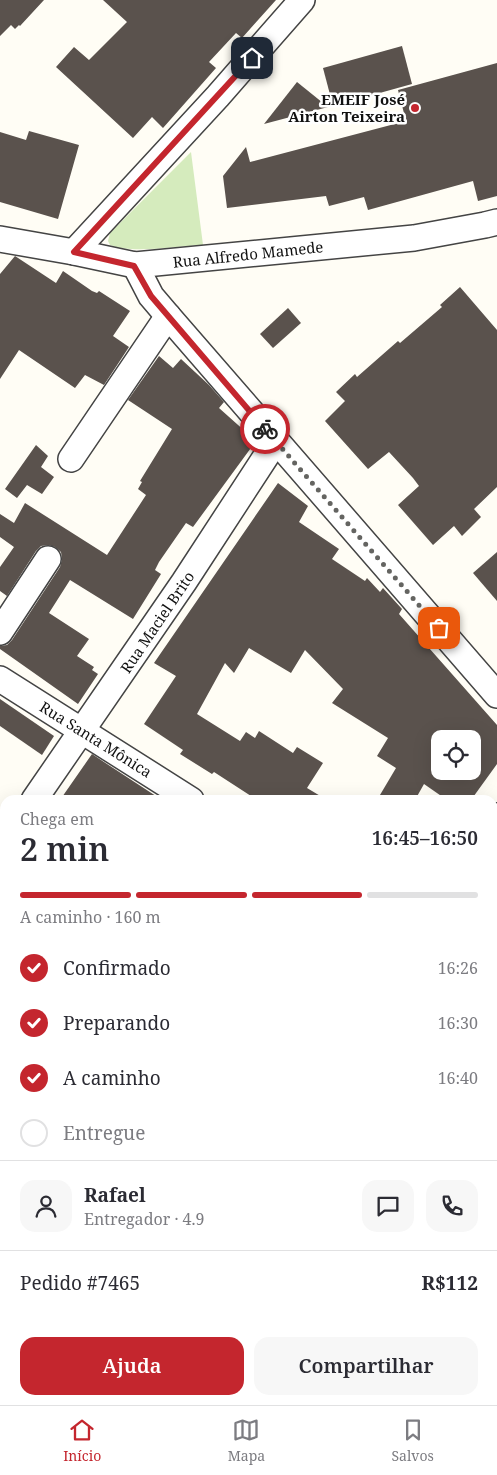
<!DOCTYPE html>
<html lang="pt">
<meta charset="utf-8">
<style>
:root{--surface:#fff;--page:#f7f7f7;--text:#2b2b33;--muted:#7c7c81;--line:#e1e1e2;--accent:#c4262e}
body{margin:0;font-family:"Noto Serif",serif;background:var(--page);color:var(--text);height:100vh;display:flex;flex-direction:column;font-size:19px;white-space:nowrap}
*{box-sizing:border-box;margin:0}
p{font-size:16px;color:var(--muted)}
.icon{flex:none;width:28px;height:28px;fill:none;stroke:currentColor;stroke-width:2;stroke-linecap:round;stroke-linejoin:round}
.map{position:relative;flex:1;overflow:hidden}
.drawer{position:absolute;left:0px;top:795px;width:498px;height:610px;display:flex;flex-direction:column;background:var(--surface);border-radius:15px 15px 0 0;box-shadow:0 5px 20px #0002}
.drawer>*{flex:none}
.buttons{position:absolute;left:431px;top:730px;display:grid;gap:10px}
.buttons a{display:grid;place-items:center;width:50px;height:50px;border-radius:10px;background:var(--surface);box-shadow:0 5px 20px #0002;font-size:25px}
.pin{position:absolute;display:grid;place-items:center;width:42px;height:42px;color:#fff;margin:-21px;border-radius:10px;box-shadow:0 2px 8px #0006}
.courier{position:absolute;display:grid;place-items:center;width:50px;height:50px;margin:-25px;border:4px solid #c4262e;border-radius:50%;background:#fff;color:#222;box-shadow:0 1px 6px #0007}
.head em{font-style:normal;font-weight:600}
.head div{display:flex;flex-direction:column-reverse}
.head{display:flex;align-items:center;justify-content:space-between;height:85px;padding:0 20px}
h1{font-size:32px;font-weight:600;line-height:38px}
.bar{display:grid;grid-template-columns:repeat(4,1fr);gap:8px 5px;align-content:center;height:60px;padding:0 20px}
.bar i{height:6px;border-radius:4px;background:var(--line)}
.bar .active{background:var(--accent)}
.bar p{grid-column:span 4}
.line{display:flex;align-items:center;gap:12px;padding:0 20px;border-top:1px solid var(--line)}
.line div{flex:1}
.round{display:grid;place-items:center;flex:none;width:52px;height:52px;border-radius:15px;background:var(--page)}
ol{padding:0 20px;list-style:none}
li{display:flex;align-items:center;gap:15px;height:55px}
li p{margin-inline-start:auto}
li .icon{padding:5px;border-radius:50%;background:var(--accent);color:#fff;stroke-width:4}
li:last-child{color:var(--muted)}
li i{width:28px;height:28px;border:2px solid var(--line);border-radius:50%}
.button{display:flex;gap:10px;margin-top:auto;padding:10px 20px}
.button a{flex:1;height:58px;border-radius:15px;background:var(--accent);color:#fff;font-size:20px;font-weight:600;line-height:58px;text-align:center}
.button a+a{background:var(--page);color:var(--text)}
.menu{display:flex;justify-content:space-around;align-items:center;height:70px;border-top:1px solid var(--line);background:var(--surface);font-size:14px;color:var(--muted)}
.menu a{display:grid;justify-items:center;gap:2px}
.menu .active{color:var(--accent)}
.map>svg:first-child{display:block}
.green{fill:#d5ebbd}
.building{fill:#5a524d;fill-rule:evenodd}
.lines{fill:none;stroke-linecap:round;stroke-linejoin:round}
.street-casing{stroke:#444;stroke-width:28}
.street{stroke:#fff;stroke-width:25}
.done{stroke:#646461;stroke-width:5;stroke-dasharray:0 9}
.route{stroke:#c4262e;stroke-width:6}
.poi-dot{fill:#c4262e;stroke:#fff;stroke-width:2}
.labels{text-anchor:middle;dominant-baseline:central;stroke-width:5;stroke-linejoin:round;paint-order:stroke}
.poi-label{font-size:15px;font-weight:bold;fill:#111;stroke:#fff;text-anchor:end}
.street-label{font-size:15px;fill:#111;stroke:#fff}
</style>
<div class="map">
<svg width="497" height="1405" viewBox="0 0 497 1405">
<rect width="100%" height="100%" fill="#fffdf5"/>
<path class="green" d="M191,152L203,245C178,246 132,254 110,245L108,241L110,233Z"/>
<g class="building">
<path d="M0,0H44L20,26L19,25L15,29L11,25L0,36Z"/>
<path d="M103,0H276L242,38L236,33L209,62L216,68L163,128L152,117L133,138L56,67L74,47L89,60L127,22Z"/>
<path d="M402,46L412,84L333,106L323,68Z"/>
<path d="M497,63V196L478,201L473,181L368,210L364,197L329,206L326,196L227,208L223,176L246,147L250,162L406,121L398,90Z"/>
<path d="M297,82L328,107L264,124Z"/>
<path d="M29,131L79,145L58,219L0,202V132L26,140Z"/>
<path d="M15,256L56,283L63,271L92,291L97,293L99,291L130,311L113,336L129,347L104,385L85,375L75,388L19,350L0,379V274Z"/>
<path d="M460,287L497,330V487L474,509L481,517L462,536L454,526L433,545L398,505L419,486L413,478L389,452L368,469L325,421L345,401L336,392L355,374L357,377L398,341L400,343L442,307L440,305Z"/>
<path d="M288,308L301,323L273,348L260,334Z"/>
<path d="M159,356L173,368L181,359L209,385L224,402L219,408L256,441L193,527L186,523L159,562L155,570L161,574L133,619L70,580L49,613L89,639L77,656L94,667L92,670L98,674L78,704L0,649V646L7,645L12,640L60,567L62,559L61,552L55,547L48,545L41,546L36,551L7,596L0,591V567L14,547L0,537V514L14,523L25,503L107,555L146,495L138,489L142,482L140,481L172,429L128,400Z"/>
<path d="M36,445L48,456L41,467L54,477L42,494L27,485L17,498L5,489Z"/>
<path d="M278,483L308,506L299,522L339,549L332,559L365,581L367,578L380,592L383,588L402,609L399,614L497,725V764L471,800H447L424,784L415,800H377L396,768L377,756L388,738L332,703L343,689L305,650L291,673L249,648L234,673L225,663L197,714L240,741L246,732L255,738L259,731L293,753L297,747L323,763L307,788L327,800H257L214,772L212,774L180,754L183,750L144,724L176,676L154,663ZM440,739H472V771H440Z"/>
<path d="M497,552V601L473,573Z"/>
<path d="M0,699L54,736L42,755L0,726Z"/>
<path d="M92,754L107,764L162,800H60Z"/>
</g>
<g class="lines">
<g class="street-casing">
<g id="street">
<path d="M0,239L74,252L135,265L414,238L485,225L497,222"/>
<path d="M74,252L218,96L302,0"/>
<path d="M135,265L151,296L168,316L497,695"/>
<path d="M71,459L168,316"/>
<path d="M0,632L48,559"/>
<path d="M0,679L191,800"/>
<path d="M34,800L184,582L276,441"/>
<path d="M492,823L497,816"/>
<path d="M0,849L5,841"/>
<path d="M0,968L5,971"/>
<path d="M492,1006L497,1009"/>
<path d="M0,1094L5,1086"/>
<path d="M0,1130L5,1134"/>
<path d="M406,1400L414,1405"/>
<path d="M96,1405L99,1400"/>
</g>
</g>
<use href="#street" class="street"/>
</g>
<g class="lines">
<path class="done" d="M265,429L439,628"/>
<path class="route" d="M252,58L74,252L134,266L151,296L265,429"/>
</g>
<circle class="poi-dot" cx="415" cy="108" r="5"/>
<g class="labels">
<g class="poi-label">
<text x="405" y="99">EMEIF José<tspan x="405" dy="17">Airton Teixeira</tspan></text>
</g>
<g class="street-label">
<text transform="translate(248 254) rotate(-6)">Rua Alfredo Mamede</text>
<text transform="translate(157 622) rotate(-56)">Rua Maciel Brito</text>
<text transform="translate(96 739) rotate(32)">Rua Santa Mônica</text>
</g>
</g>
</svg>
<div class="buttons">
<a><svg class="icon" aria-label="locate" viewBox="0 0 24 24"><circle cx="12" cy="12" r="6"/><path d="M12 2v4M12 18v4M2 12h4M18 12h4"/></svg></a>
</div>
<div class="pin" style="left:439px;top:628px;background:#ea580c"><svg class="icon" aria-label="bag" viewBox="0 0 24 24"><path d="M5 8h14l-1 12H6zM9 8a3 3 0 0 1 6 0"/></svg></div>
<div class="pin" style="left:252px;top:58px;background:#1f2937"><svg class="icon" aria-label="home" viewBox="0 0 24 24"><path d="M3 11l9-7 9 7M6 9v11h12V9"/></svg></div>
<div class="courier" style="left:265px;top:429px"><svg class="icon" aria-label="bike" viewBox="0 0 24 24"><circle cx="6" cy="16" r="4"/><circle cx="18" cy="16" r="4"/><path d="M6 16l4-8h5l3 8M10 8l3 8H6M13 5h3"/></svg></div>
<section class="drawer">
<div class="head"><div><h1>2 min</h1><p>Chega em</p></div><em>16:45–16:50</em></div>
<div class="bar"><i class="active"></i><i class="active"></i><i class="active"></i><i></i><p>A caminho · 160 m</p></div>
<ol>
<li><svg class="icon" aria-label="check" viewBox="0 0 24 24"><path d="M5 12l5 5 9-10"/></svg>Confirmado<p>16:26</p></li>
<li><svg class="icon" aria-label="check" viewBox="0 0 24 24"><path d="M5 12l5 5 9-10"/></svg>Preparando<p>16:30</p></li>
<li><svg class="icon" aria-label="check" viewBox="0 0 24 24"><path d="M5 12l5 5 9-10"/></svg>A caminho<p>16:40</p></li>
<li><i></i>Entregue</li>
</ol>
<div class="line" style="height:90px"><a class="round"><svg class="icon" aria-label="person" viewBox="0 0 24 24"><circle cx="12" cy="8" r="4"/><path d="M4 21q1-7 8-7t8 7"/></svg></a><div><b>Rafael</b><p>Entregador · 4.9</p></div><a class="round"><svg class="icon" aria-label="chat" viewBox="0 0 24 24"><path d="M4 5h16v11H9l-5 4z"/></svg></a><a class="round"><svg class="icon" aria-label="phone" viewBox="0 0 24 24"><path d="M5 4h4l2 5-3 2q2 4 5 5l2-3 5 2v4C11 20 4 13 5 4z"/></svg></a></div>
<div class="line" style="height:65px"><div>Pedido #7465</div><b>R$112</b></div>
<div class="button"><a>Ajuda</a><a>Compartilhar</a></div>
</section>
</div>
<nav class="menu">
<a class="active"><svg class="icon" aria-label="home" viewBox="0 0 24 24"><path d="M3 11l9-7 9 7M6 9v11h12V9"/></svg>Início</a>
<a><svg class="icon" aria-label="map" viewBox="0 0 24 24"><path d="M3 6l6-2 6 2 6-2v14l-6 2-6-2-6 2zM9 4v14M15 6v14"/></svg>Mapa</a>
<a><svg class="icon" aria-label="saved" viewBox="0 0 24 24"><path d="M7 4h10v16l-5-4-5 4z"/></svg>Salvos</a>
</nav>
